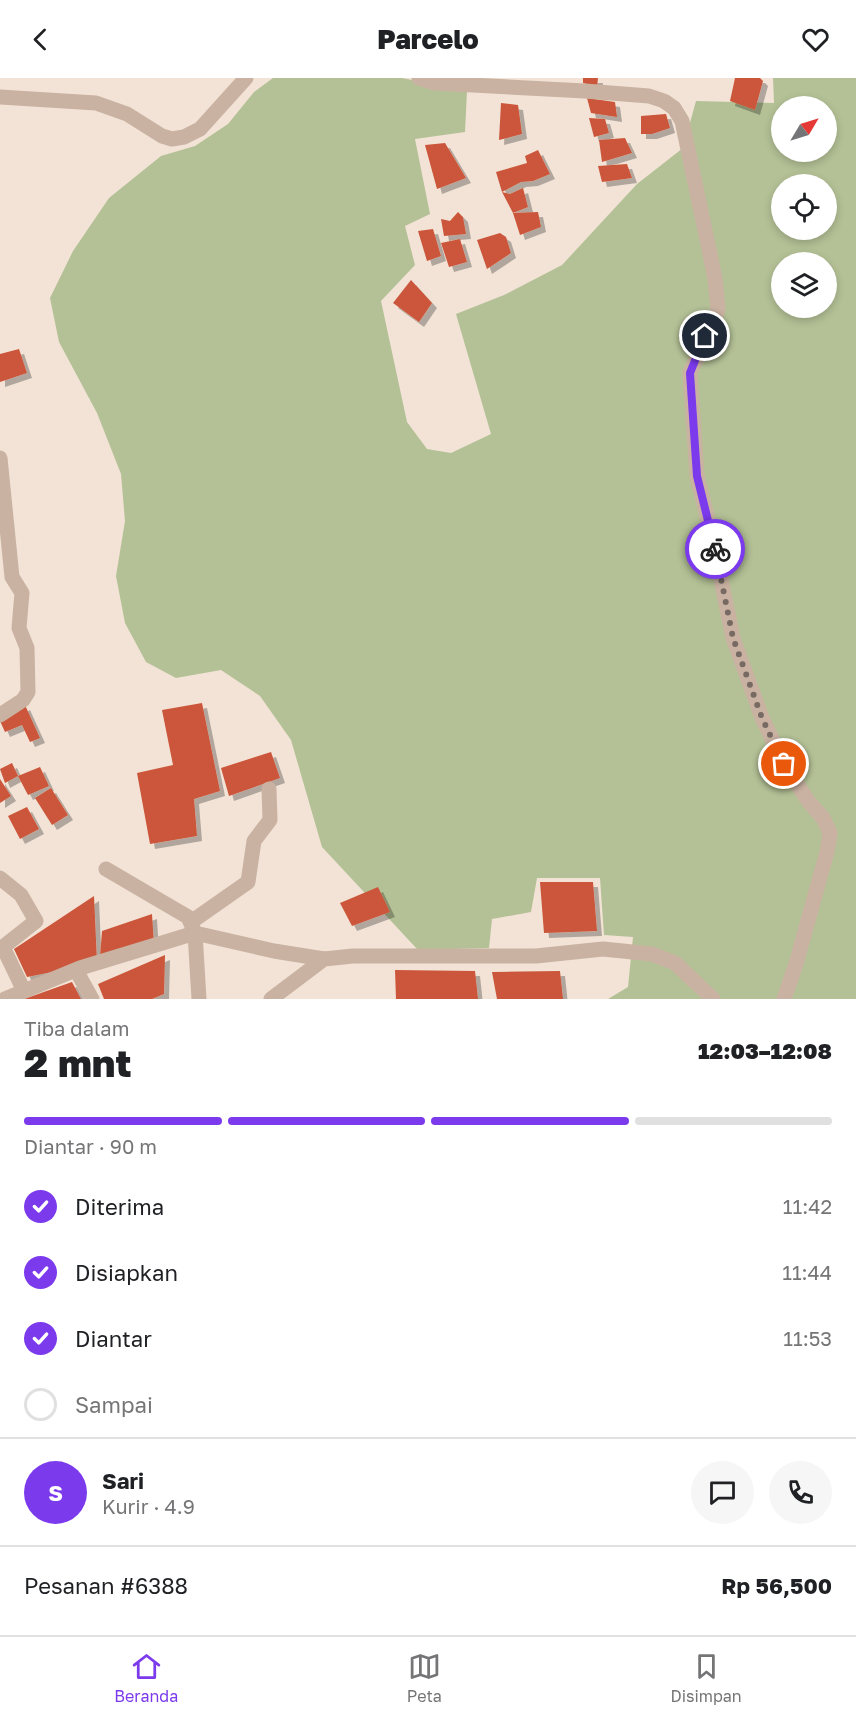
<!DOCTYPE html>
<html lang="id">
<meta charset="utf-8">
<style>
:root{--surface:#fff;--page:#f6f6f6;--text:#202124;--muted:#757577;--line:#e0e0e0;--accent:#7c3aed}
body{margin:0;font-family:"Golos Text",sans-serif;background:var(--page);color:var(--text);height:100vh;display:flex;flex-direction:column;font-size:22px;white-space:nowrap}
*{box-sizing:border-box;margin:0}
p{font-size:20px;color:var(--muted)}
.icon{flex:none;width:33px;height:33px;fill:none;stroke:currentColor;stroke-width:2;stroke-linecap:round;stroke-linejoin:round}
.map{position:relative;height:921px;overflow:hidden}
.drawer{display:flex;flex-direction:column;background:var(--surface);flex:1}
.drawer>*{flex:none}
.needle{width:39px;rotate:52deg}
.buttons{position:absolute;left:771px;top:18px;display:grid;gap:12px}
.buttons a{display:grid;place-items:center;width:66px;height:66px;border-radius:50%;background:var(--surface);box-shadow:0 3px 9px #0003;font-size:30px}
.pin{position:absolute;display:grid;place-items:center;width:51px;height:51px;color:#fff;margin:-26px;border:3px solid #fff;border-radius:50%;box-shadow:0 2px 6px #0007}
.courier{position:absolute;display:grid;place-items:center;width:60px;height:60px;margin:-30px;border:4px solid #7c3aed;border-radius:50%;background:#fff;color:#222;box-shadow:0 2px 8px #0007}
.overview em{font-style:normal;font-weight:800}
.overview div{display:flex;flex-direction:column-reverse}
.overview{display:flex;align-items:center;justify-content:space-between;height:102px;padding:0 24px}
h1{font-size:39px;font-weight:800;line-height:45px}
.bar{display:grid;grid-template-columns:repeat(4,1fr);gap:9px 6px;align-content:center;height:72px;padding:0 24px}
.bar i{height:8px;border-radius:4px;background:var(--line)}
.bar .selected{background:var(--accent)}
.bar p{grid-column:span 4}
.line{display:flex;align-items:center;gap:15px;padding:0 24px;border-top:2px solid var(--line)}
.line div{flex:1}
.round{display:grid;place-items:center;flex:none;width:63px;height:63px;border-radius:32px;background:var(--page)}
ol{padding:0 24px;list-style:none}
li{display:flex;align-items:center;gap:18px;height:66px}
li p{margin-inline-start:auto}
li .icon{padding:6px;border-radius:50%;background:var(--accent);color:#fff;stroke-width:4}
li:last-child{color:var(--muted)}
li i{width:33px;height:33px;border:3px solid var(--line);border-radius:50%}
header{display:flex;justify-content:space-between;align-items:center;height:78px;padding:0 24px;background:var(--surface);font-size:27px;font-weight:800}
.tabs{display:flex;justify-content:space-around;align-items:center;height:84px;border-top:2px solid var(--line);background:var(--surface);font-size:16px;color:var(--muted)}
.tabs a{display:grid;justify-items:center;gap:3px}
.tabs .selected{color:var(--accent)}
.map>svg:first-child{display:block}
.green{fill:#b4c196;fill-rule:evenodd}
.building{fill:#cb563a;filter:url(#shadow)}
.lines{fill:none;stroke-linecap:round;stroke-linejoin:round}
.minor{stroke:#cab2a2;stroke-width:15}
.done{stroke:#766a63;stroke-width:6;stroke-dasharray:0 10.8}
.route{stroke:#7c3aed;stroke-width:8}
</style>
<header><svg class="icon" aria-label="back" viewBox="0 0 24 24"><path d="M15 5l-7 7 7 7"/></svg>Parcelo<svg class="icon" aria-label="heart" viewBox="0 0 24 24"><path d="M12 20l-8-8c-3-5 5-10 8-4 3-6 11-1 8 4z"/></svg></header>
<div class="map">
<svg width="856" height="921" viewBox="0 0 856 921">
<defs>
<filter id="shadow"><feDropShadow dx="5" dy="5" stdDeviation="0" flood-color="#0004"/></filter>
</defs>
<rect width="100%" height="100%" fill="#f2e3d6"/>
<path class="green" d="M273,0H402L467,13L465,54L415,61L430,136L405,148L415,187L381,223L407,344L427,371L451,375L491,356L456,236L504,217L562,187L637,106L683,70L696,23L774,25L773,0H856V921H608L628,909L633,859L604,857L600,800H537L531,834L492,841L489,870L418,872L322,769L291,662L260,618L221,592L176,600L146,584L125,545L116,498L125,443L121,396L97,335L59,264L50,220L73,173L109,120L161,78L195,68L228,46L254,14ZM782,28H826V74H782ZM782,106H826V152H782ZM782,184H826V230H782Z"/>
<g class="building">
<path d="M583,0H598L597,9L583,5Z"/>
<path d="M735,0H760L763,3L755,32L730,23Z"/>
<path d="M587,20L615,24L617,39L591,35Z"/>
<path d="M501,25L518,27L522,56L499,62Z"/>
<path d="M666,36L670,50L652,56H641V38Z"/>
<path d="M589,40L605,41L609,55L594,59Z"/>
<path d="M625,60L632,75L602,84L599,62Z"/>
<path d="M445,65L466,100L437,111L425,67Z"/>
<path d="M538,72L550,96L533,103L521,104L502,114L496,94L527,85L525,78Z"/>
<path d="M627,86L632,100L602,104L598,88Z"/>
<path d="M523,110L528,129L513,135L502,114L510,116Z"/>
<path d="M458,134L463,139L466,156L444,158L441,141L450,143Z"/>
<path d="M538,134L541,149L520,157L513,135Z"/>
<path d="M433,151L441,178L427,183L418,153Z"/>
<path d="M500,155L506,159L511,175L487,191L477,162Z"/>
<path d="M460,161L467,184L449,189L441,165Z"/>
<path d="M411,202L432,225L419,244L393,225Z"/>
<path d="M19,271L27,295L0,304V276Z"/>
<path d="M202,625L220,713L194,721L197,758L150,766L137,695L173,687L162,632Z"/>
<path d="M25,627L40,660L30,664L22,647L5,654L0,643Z"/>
<path d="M271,674L280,700L229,718L221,690Z"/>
<path d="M12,685L18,698L5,705L0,691Z"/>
<path d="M40,689L49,708L28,717L18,698Z"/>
<path d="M0,701L11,718L0,725Z"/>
<path d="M51,710L68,737L52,747L35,720Z"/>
<path d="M27,729L39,751L20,761L8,738Z"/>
<path d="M540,804H593L597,853L544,855Z"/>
<path d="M378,809L390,834L352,848L340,825Z"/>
<path d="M94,818L97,885L27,899L14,871Z"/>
<path d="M152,836L154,868L100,879L102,853Z"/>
<path d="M165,877L164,916L152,921H104L98,906Z"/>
<path d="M395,892L475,893L478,921H396Z"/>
<path d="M560,893L563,921H497L492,894Z"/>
<path d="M72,904L81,921H24Z"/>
</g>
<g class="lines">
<g class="minor">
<path d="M419,0L435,5L585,13L649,18L664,23L674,30L682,43L715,200L718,232L690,295L697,398L713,462L733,560L762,640L784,686L809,724L823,740L830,755L827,774L796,886L784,921"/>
<path d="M0,19L96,25L127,36L162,58L172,61L184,59L200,51L246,0"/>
<path d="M0,380L12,499L22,515L19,550L27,570L28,614L23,622L0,637"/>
<path d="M106,791L188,839L195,855L199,921"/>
<path d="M0,800L21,817L36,843L3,869L24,913"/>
<path d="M191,844L248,804L254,763L270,742L269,711"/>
<path d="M76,892L92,921"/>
<path d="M5,921L80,890L195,855L274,873L324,881"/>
<path d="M271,921L324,881L353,878H536L603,871L652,876L675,885L713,921"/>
</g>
</g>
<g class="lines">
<path class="done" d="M715,471L733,560L762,640L784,686"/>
<path class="route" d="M705,258L690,295L697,398L715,471"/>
</g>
</svg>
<div class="buttons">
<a><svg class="needle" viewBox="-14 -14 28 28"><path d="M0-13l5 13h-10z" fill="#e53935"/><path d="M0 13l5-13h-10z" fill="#757577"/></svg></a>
<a><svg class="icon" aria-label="locate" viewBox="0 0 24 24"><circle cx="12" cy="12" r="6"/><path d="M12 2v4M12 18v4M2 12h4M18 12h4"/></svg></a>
<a><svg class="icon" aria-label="layers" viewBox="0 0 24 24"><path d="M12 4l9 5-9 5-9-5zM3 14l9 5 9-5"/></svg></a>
</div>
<div class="pin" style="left:784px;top:686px;background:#ea580c"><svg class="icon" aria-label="bag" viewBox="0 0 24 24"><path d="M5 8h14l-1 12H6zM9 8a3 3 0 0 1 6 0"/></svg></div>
<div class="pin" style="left:705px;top:258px;background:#1f2937"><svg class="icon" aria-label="home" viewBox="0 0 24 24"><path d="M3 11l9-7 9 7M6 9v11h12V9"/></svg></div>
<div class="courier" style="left:715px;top:471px"><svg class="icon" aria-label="bike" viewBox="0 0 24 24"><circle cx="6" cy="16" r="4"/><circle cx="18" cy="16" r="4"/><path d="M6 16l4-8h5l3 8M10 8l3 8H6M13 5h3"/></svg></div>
</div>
<section class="drawer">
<div class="overview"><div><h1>2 mnt</h1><p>Tiba dalam</p></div><em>12:03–12:08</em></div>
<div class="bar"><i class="selected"></i><i class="selected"></i><i class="selected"></i><i></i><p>Diantar · 90 m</p></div>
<ol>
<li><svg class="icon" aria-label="check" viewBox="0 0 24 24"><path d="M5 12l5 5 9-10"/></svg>Diterima<p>11:42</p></li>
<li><svg class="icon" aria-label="check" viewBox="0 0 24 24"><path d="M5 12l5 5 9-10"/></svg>Disiapkan<p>11:44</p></li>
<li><svg class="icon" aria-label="check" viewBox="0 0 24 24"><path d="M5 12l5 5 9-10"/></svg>Diantar<p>11:53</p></li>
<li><i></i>Sampai</li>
</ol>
<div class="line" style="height:108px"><b class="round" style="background:var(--accent);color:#fff">S</b><div><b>Sari</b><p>Kurir · 4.9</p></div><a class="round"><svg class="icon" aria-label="chat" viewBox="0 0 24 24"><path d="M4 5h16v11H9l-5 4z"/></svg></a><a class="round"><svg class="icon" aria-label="phone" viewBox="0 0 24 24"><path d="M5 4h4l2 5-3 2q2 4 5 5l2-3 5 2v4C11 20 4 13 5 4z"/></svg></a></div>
<div class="line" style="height:78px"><div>Pesanan #6388</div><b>Rp 56,500</b></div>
</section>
<nav class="tabs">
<a class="selected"><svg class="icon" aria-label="home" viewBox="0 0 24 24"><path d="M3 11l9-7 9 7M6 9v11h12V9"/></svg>Beranda</a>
<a><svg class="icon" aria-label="map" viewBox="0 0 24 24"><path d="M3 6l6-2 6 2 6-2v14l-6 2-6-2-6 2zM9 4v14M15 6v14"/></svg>Peta</a>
<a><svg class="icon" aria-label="saved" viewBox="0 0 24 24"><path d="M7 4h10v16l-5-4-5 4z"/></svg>Disimpan</a>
</nav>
